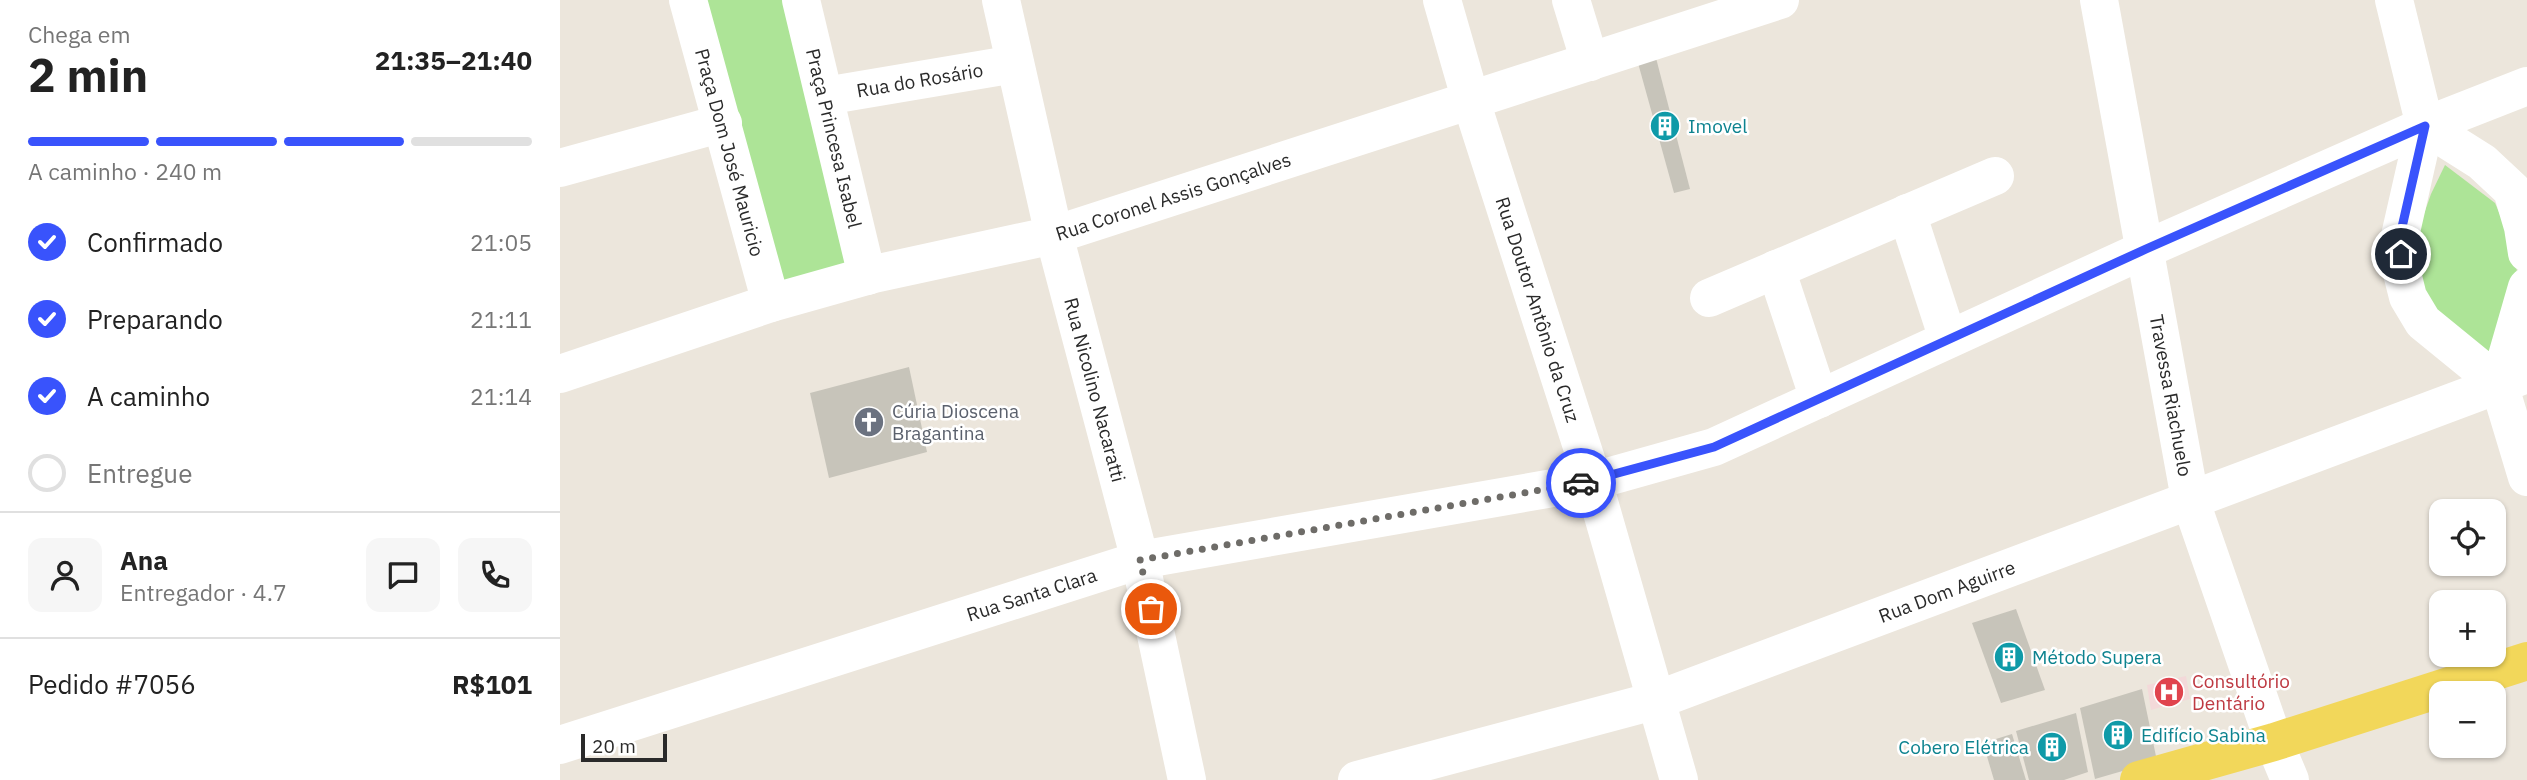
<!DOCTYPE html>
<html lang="pt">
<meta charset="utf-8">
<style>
:root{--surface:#fff;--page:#f6f6f6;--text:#222;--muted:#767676;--line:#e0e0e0;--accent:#3953fc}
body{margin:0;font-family:"IBM Plex Sans",sans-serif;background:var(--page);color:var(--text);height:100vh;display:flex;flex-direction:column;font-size:26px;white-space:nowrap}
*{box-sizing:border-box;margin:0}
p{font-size:23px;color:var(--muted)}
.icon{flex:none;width:38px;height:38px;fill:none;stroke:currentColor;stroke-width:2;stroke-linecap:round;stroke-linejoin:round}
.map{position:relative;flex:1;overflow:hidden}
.details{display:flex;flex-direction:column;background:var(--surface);width:560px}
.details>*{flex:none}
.buttons{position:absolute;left:1869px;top:499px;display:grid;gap:14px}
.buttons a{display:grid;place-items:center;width:77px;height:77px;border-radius:14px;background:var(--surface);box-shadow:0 2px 5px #0004;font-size:35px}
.scale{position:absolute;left:21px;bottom:18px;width:86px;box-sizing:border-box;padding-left:7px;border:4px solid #2a2a2a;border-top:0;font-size:19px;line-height:24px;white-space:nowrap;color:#2a2a2a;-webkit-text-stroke:5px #fff;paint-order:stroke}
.pin{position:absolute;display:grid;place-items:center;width:60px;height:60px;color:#fff;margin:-30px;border:4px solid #fff;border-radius:50%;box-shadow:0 2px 7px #0007}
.courier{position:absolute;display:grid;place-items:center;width:70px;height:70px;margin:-35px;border:5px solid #3953fc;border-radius:50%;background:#fff;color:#222;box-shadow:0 2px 9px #0007}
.headline em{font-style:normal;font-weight:800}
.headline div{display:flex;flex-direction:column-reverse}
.headline{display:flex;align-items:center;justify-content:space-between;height:119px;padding:0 28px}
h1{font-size:46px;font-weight:800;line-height:52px}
.bar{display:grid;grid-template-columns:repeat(4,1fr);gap:10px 7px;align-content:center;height:84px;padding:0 28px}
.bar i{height:9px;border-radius:5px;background:var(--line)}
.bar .active{background:var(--accent)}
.bar p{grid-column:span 4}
.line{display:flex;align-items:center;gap:18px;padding:0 28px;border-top:2px solid var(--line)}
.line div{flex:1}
.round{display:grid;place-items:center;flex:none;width:74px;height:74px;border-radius:14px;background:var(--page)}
ol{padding:0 28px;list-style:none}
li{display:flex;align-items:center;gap:21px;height:77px}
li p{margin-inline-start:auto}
li .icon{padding:7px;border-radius:50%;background:var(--accent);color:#fff;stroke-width:4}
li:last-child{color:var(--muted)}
li i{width:38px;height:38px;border:4px solid var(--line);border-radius:50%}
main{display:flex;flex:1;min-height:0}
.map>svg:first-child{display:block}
.medical{fill:#f3d9d9}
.green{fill:#ade497}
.building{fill:#c7c4ba}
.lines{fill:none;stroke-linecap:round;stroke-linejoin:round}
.minor{stroke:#fff;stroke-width:38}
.major{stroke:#f2d75a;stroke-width:38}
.done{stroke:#6e6c68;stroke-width:7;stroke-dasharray:0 12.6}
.route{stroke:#3953fc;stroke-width:9}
.labels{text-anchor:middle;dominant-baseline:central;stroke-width:5;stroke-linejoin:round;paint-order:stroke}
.street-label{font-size:19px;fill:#2a2a2a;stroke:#fff}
.culture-label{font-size:19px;fill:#0d838f;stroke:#fff;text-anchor:start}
.worship-label{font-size:19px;fill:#5b616d;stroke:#fff;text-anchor:start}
.health-label{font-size:19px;fill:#be3a42;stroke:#fff;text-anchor:start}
</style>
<main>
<section class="details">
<div class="headline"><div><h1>2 min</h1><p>Chega em</p></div><em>21:35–21:40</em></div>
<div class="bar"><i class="active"></i><i class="active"></i><i class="active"></i><i></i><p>A caminho · 240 m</p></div>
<ol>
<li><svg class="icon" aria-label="check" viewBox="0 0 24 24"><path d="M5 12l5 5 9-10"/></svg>Confirmado<p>21:05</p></li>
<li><svg class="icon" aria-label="check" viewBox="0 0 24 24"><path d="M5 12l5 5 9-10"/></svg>Preparando<p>21:11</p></li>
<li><svg class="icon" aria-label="check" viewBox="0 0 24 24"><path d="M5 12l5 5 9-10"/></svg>A caminho<p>21:14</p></li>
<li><i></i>Entregue</li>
</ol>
<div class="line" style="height:126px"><a class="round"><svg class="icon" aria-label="person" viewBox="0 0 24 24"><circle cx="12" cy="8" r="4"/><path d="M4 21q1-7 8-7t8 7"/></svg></a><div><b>Ana</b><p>Entregador · 4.7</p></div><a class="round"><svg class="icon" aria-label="chat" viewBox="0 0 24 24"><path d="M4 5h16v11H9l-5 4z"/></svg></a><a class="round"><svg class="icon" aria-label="phone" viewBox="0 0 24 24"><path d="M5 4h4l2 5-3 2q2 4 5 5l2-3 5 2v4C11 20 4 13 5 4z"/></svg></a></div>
<div class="line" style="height:91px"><div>Pedido #7056</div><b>R$101</b></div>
</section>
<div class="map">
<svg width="1967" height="780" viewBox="0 0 1967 780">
<rect width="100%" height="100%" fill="#ece6dc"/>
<path class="medical" d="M1626,676L1630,699L1591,710L1587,685Z"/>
<g class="green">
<path d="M136,0H234L296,270L214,292Z"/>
<path d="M1885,165L1935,203L1957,254L1956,299L1937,360L1875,320L1853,257L1860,225L1871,194Z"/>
</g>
<g class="building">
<path d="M1096,58L1130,189L1114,193L1078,63Z"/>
<path d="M349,367L367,452L269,478L250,393Z"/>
<path d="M1456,609L1485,690L1441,703L1412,623Z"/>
<path d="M1582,689L1597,761L1535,779L1520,708Z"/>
<path d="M1516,713L1528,772L1504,780H1469L1456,731Z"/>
<path d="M1452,734L1466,780H1434L1423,743Z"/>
</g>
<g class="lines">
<g class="minor">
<path id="s1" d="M128,0L211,303"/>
<path id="s2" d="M241,0L307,276"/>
<path id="s3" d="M441,0L494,235L580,560L627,780"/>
<path id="s4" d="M882,0L911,101L1033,481L1119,780"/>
<path d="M1011,0L1030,62"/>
<path id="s5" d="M1539,0L1630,499L1714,742L1730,780"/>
<path d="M1834,0L1865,126L1840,236L1841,269L1848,297L1863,322L1939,384L1967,287"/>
<path id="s6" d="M265,96L455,64"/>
<path d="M1865,126L1922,162L1952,190L1963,227L1967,253"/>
<path d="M0,168L163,123"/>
<path d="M1347,213L1388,339"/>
<path d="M1216,269L1259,399"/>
<path d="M1149,298L1435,176"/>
<path id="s7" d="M0,374L211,303L314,274L494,235L1220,0"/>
<path d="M1939,384L1967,477"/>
<path id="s8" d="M0,745L580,560L1033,481L1154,447L1586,249L1865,126L1967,86"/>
<path id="s9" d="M797,780L1094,701L1967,374"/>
</g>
<path class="major" d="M1579,780L1714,742L1967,661"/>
</g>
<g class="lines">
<path class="done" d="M591,609L580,560L1021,483"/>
<path class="route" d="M1021,483L1154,447L1586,249L1865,126L1840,236L1841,254"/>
</g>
<defs>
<g id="building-disc" transform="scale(1.575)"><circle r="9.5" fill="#0f9aa8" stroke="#fff"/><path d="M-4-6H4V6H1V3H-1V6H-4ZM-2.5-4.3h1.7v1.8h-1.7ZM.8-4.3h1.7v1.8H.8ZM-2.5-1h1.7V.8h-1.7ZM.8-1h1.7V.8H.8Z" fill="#fff"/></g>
<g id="church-disc" transform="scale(1.575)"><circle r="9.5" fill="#6b7280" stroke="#fff"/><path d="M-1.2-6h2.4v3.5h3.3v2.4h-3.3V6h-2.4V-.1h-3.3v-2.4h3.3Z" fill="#fff"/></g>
<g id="hospital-disc" transform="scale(1.575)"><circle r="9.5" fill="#e0444e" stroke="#fff"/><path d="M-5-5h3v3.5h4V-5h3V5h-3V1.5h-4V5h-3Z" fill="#fff"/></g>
</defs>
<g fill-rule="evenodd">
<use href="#building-disc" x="1105" y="126"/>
<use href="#church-disc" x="309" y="422"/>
<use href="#building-disc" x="1449" y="657"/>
<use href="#hospital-disc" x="1609" y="692"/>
<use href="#building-disc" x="1558" y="735"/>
<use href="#building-disc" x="1492" y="747"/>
</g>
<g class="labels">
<g class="street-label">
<text stroke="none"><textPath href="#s6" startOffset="96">Rua do Rosário</textPath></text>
<text stroke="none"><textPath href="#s2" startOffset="142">Praça Princesa Isabel</textPath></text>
<text stroke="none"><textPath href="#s1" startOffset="158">Praça Dom José Mauricio</textPath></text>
<text stroke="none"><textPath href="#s7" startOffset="639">Rua Coronel Assis Gonçalves</textPath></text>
<text stroke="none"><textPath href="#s4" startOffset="324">Rua Doutor Antônio da Cruz</textPath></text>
<text stroke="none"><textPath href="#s3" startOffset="401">Rua Nicolino Nacaratti</textPath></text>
<text stroke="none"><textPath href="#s5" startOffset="402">Travessa Riachuelo</textPath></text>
<text stroke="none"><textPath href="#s9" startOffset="620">Rua Dom Aguirre</textPath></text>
<text stroke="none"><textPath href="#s8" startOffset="495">Rua Santa Clara</textPath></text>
</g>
<g class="culture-label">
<text x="1128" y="126">Imovel</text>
<text x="1472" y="657">Método Supera</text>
<text x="1581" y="735">Edifício Sabina</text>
<text x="1469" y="747" text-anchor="end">Cobero Elétrica</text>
</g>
<g class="worship-label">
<text x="332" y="411">Cúria Dioscena<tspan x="332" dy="22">Bragantina</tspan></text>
</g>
<g class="health-label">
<text x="1632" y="681">Consultório<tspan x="1632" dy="22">Dentário</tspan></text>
</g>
</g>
</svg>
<div class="buttons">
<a><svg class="icon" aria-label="locate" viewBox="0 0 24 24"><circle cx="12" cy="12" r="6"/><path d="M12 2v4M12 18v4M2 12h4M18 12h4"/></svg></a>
<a>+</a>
<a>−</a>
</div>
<div class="scale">20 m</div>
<div class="pin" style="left:591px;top:609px;background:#ea580c"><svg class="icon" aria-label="bag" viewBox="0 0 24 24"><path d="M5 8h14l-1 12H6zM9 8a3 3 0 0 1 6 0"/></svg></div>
<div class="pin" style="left:1841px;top:254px;background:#1f2937"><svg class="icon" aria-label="home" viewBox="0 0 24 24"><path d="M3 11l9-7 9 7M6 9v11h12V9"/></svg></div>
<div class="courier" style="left:1021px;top:483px"><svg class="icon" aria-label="car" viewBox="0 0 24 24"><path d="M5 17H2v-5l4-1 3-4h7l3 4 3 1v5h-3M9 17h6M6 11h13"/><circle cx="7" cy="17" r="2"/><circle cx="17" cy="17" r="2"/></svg></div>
</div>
</main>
